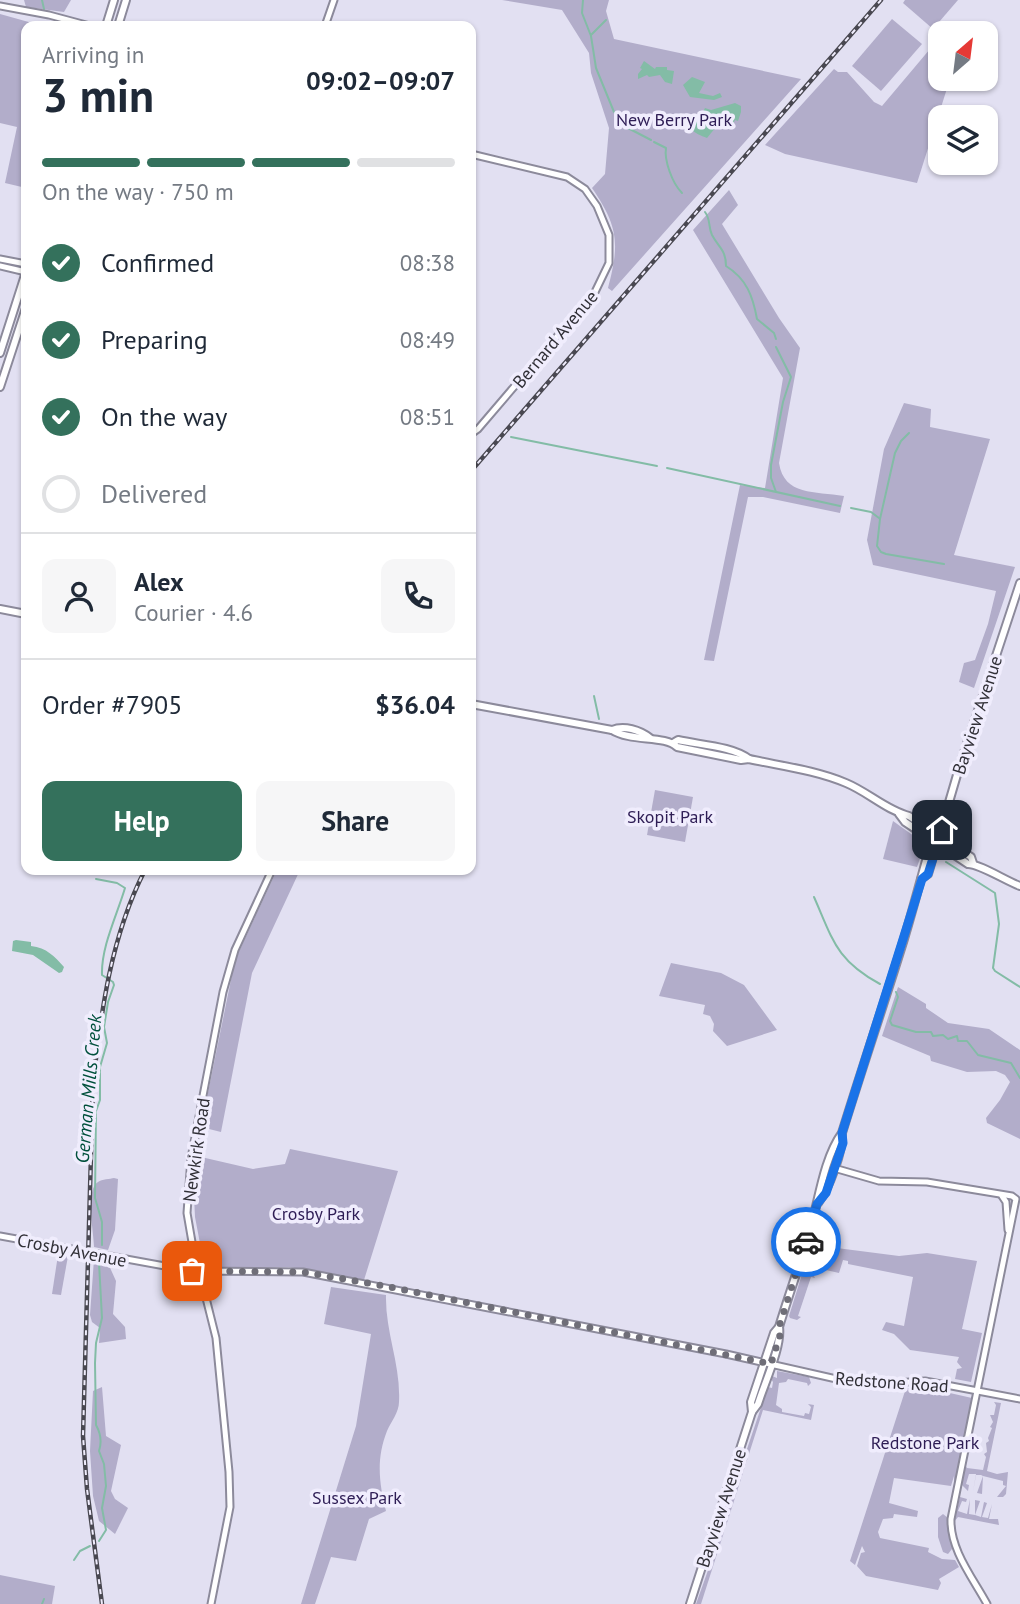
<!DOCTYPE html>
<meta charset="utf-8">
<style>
:root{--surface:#fff;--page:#f6f6f7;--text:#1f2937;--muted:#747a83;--line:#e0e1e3;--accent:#34715c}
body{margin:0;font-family:"PT Sans",sans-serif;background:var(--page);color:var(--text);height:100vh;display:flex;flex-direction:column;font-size:26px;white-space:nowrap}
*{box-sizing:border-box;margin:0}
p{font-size:23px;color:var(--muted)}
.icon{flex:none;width:38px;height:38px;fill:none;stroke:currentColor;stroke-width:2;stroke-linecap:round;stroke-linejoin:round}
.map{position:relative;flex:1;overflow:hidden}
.sheet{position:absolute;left:21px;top:21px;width:455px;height:854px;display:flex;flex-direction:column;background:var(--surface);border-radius:14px;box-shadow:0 2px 5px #0004}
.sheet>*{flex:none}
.needle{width:46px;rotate:28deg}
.buttons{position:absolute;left:928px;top:21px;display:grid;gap:14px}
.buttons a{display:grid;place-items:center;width:70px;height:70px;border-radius:14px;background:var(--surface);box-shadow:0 2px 5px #0004;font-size:35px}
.pin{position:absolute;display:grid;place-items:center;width:60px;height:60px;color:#fff;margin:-30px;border-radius:14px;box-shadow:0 4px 10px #0006}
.courier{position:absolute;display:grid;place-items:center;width:70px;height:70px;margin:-35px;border:5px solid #1a73e8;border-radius:50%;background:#fff;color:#222;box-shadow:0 2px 9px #0007}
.summary em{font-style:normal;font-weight:600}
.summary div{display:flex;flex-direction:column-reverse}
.summary{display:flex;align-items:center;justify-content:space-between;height:119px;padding:0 21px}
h1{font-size:46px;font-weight:600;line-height:52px}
.bar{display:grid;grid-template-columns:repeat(4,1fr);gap:10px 7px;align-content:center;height:84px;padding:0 21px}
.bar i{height:9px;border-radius:5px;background:var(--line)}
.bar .current{background:var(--accent)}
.bar p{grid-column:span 4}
.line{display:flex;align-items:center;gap:18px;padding:0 21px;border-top:2px solid var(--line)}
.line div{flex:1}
.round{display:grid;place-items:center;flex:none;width:74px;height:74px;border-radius:14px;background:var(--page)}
ol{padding:0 21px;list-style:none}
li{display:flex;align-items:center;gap:21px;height:77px}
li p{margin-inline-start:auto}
li .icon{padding:7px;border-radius:50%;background:var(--accent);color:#fff;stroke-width:4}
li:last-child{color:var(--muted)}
li i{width:38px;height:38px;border:4px solid var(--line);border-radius:50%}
.button{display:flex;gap:14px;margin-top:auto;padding:14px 21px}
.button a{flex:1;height:80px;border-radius:14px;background:var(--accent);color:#fff;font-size:28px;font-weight:600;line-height:80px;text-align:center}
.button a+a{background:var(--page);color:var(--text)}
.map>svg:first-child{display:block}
.green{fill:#b2adca}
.water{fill:#83bca6}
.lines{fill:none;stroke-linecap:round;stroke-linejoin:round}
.stream{stroke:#83bca6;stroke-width:2}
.minor-casing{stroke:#8c8a9b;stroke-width:9}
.major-casing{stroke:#8c8a9b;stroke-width:10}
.minor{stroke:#fff;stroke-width:5}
.major{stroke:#fff;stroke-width:6}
.rail-casing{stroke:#494851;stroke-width:4.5}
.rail{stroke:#f0edfd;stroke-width:2;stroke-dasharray:5;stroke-linecap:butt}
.done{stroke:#6f6e78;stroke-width:7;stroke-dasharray:0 12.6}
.route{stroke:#1a73e8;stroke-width:9}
.labels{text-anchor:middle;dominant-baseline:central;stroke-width:7;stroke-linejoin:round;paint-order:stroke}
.park-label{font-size:18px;fill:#2e1d55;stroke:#f0edfd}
.street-label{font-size:18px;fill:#313037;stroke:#f0edfd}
.water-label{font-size:19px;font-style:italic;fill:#00503c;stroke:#f0edfd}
</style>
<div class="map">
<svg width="1020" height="1604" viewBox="0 0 1020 1604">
<rect width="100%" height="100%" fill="#e2e0f2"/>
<g class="green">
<path d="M24,0H71L64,12L26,7Z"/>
<path d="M502,0H609L606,11L614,39L801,79L612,291L608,288C620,243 618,226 592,188L605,174L609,128L591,73L589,53L562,10Z"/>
<path d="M905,0H958L933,29L903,3Z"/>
<path d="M0,14L43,26H62H26V109L22,164L26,166V188L5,183L17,127L0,123Z"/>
<path d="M892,19L922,44L881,91L852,66Z"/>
<path d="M930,49L940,55V79H950L917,183L785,154L765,145L834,69L838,72H847L874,102L882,106Z"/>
<path d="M729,190L738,205L722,224L779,318L800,348L779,463C784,496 815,491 844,496L840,513L763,497H748L714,661L704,660L740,485L765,488L783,378L693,230Z"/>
<path d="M904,403L931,409L930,427L990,439L954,555L1015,567L974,688L959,682L964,663L975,660L988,624L996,591L873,565L867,540L884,449Z"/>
<path d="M655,790L693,797L685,842L647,835Z"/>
<path d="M893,821L925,844L917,867L883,859Z"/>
<path d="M277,870H300L252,973L221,1132L201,1127L235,960Z"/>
<path d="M671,963L721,973L744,985L777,1030L727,1046L713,1031L714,1024L710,1016L703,1014L705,1005L659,996Z"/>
<path d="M898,987L926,1004V1008L948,1023L989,1029L1020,1050V1139L987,1123L986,1118L1000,1100L1010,1082L1005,1075L996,1071L967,1072L931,1061L930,1056L882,1036Z"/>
<path d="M290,1149L398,1171L364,1280L289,1267L205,1270L195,1217L194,1197L201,1157L253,1169L285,1164Z"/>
<path d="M114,1178L118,1179L115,1230L108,1250L94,1247C94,1234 85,1189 98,1182C102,1179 110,1179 114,1178Z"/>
<path d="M829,1247L899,1256L927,1253L977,1261L962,1329L982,1333L971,1382L955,1379L957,1369L962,1368L957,1362L959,1357L910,1350L894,1334L882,1330L886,1322L904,1326L913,1277L848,1264V1261L843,1260L839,1273L826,1270L835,1258L834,1252Z"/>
<path d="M58,1255L68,1256L61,1295L52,1294Z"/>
<path d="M94,1259L107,1261L116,1281L113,1314L125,1327L126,1339L99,1343L100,1328L92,1322L90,1315Z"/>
<path d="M806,1271L812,1272L815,1278L811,1277L798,1316L801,1317L797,1320L790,1318L789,1316L802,1274Z"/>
<path d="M331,1287L386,1295C385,1332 401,1365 399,1402C399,1412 391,1422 387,1431C376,1459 379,1483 386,1511L369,1519L356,1561L331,1557L315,1604H301L356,1426L371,1334L324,1324Z"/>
<path d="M777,1371L809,1377L811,1383L808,1386L807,1383L788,1379L786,1382L779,1383L776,1405L782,1409V1412L804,1416L805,1413L809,1414L811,1407L808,1404L814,1405L811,1420L763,1410L726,1526L723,1525L726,1511L768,1387L772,1388L773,1382L771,1379L772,1376L777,1378Z"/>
<path d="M102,1387L106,1436L121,1445L111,1491L115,1499L128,1508L115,1534L99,1521L93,1496L90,1451L93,1391Z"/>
<path d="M906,1388L932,1389L972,1398L954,1486V1476L951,1486L894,1478L889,1503L918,1511L917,1517L894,1514L893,1518L883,1519L878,1532L880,1538L929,1548L928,1552L942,1559L955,1560L959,1567L939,1579L941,1583L938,1590L866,1576L857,1566L861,1553L865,1552L862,1546L855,1565L850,1561Z"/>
<path d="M994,1402L1001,1403L987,1471L997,1474L1008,1472L1006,1494L1003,1497H997L1006,1486L1003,1485V1481L983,1476L982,1494L977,1493L983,1476L981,1475H976L973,1492L976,1474H969L966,1484L969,1485L968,1491L962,1485L965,1465L967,1468L983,1470L986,1457L984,1454L987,1452L986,1443L989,1441L988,1438L992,1428L990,1427L993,1422L990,1415H994L996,1405Z"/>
<path d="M960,1497L967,1499L966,1502L962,1501L958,1511L967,1514L970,1499L969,1514L975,1515V1500L980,1501L975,1515L981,1517L984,1502L987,1503L982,1517L988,1518L992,1504L989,1519H998L999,1525L958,1517L954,1522Z"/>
<path d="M943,1514L948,1518L952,1549L948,1554L943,1552L938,1537V1518Z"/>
<path d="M722,1531L724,1532L701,1604H696Z"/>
<path d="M0,1575L55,1586L52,1604H0Z"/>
</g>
<g class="water">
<path d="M644,61L655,69L656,67H667V70L674,71L672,84L665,82L660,75L649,77L647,75L638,79V74L642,69L640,68Z"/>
<path d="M692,77L705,82L699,93L713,96L720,93L722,97L714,100L690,97L683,85Z"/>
<path d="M735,103L741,106V112L738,121L735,120L733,124L720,114L709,115L703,112L705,108L711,110Z"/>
<path d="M684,115L693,119L695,116L714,124L716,127L707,138C694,133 689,130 684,115Z"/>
<path d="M16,940L31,942V946C47,948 54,956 64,967L62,972L59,973L33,955L12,951L13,941Z"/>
</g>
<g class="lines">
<g class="stream">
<path d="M42,0L44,9"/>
<path d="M583,0L582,13L591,36L596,68L614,112L626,127L651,140"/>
<path d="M49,24V26"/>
<path d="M591,35L606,20"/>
<path d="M654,142L666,148C664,160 672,183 682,193"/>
<path d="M705,212C711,220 708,227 712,235C719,248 726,250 726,266C747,279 753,297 757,319L774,333L776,339"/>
<path d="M909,433L901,441L895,453L880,519L877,546L881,552L886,554L944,564"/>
<path d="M511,437L657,466"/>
<path d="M667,468L840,506"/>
<path d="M776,492L771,478V465L783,402L791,377L776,347"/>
<path d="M851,508L871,512L879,518"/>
<path d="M594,696L599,719"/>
<path d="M946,862L995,893L999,924L993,968L995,971L1020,987"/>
<path d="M96,879L117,883L125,888C117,915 101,947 102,975L113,982L114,985L108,1002L104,1027L107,1043L100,1067V1100L96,1111L95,1198L102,1222V1245"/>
<path d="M814,897C833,940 836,960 880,984"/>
<path d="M896,992L898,997L890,1021L892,1025L916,1032H931L933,1036L943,1035L948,1039L957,1036L958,1041H967L978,1055L1011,1063L1020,1078"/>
<path d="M99,1263L102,1318L96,1343L95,1363L96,1425C101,1434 102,1442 99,1451L104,1464L106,1486L102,1508L106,1530L99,1541"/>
<path d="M74,1560L80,1551L90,1546"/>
<path d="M42,1604L44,1599"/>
</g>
<g class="minor-casing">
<g id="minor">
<path d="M0,6L49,15L90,26"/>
<path d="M325,26L334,0"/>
<path d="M471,154L567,177L585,189L597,206L609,235V263L595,292L478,429L471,434"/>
<path d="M0,259L26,264"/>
<path d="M0,266L26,272"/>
<path d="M834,1168L879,1181L927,1182L1012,1196L1016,1199L951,1519C950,1550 973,1578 987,1604"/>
<path d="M1002,1196L1006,1202L1008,1230"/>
<path d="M0,1236L192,1271L303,1272L726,1354L854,1383L879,1384L925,1381L1020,1399"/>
<path d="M211,1604L230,1507L229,1472L216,1338L192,1242L187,1213L191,1158L223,992L235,950L272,870"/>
</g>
</g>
<g class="major-casing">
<g id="major">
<path d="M106,26L114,0"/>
<path d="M118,26L126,0"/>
<path d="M0,353L26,272"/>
<path d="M0,387L26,308"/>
<path d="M0,609L26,614"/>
<path d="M471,704L612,730C631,742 665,735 677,747L741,760L749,759C781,766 815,770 846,783C868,792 886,810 909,816L971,857L973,863"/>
<path d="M612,730C624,725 640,730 650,738"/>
<path d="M673,743L678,740C700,745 732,746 749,759"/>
<path d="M899,814L905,822L968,864C980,864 1006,881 1020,886"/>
<path d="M921,879L928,874L959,768L1020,583"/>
<path d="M818,1203C829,1188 843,1152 842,1133"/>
<path d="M752,1412L751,1402L774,1333L779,1327C789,1294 801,1261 811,1227C819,1198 824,1158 842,1133C862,1068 884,1004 904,939C917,896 927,853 941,810L947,807"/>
<path d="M690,1604L752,1412L758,1404C764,1384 782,1347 779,1327"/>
</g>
</g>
<use href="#minor" class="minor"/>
<use href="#major" class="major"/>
<g class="rail-casing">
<g id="rail">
<path d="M471,471L881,0"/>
<path d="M102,1604L87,1489L83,1436L93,1084C101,1011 111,936 145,870"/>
</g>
</g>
<use href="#rail" class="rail"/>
</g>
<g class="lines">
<path class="done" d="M192,1271L303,1272L385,1286L771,1364L780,1335L779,1327L806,1242"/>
<path class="route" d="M806,1242L817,1204L826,1193L843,1143L842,1133L922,879L928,874L942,830"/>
</g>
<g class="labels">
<g class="park-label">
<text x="674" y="119">New Berry Park</text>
<text x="670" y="816">Skopit Park</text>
<text x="316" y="1213">Crosby Park</text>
<text x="925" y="1442">Redstone Park</text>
<text x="357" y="1497">Sussex Park</text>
</g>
<g class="street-label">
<text transform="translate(555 339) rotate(-50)">Bernard Avenue</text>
<text transform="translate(977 715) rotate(-72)">Bayview Avenue</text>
<text transform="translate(196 1150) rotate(-82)">Newkirk Road</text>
<text transform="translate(72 1250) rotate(11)">Crosby Avenue</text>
<text transform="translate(892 1382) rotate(4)">Redstone Road</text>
<text transform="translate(721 1508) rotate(-72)">Bayview Avenue</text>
</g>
<g class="water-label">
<text transform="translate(88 1089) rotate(-85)">German Mills Creek</text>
</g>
</g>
</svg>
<div class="buttons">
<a><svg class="needle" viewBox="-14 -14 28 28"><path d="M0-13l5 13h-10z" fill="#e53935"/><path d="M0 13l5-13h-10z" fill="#747a83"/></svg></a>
<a><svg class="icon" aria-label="layers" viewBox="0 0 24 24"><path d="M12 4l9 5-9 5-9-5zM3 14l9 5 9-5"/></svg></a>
</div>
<div class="pin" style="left:192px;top:1271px;background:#ea580c"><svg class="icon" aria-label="bag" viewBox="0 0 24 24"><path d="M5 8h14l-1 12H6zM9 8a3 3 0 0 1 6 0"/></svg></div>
<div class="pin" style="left:942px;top:830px;background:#1f2937"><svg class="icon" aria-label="home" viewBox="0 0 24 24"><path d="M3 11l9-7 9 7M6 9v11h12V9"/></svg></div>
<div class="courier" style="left:806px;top:1242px"><svg class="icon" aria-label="car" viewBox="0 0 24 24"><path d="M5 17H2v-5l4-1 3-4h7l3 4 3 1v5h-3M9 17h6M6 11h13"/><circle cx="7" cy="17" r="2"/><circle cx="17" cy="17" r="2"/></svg></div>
<section class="sheet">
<div class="summary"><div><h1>3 min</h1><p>Arriving in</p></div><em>09:02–09:07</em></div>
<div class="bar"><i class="current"></i><i class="current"></i><i class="current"></i><i></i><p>On the way · 750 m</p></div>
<ol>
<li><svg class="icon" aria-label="check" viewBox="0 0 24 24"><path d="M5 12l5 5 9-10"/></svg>Confirmed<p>08:38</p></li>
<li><svg class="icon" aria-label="check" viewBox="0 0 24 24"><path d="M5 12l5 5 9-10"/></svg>Preparing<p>08:49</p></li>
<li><svg class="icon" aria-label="check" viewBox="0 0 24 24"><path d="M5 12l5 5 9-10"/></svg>On the way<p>08:51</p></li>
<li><i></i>Delivered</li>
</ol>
<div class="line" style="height:126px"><a class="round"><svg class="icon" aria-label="person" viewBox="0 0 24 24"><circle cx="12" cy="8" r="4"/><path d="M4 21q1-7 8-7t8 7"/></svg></a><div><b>Alex</b><p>Courier · 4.6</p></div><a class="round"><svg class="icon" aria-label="phone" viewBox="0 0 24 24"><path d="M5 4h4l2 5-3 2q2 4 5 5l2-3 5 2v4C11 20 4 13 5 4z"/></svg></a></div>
<div class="line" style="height:91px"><div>Order #7905</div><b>$36.04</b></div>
<div class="button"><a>Help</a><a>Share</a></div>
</section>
</div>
